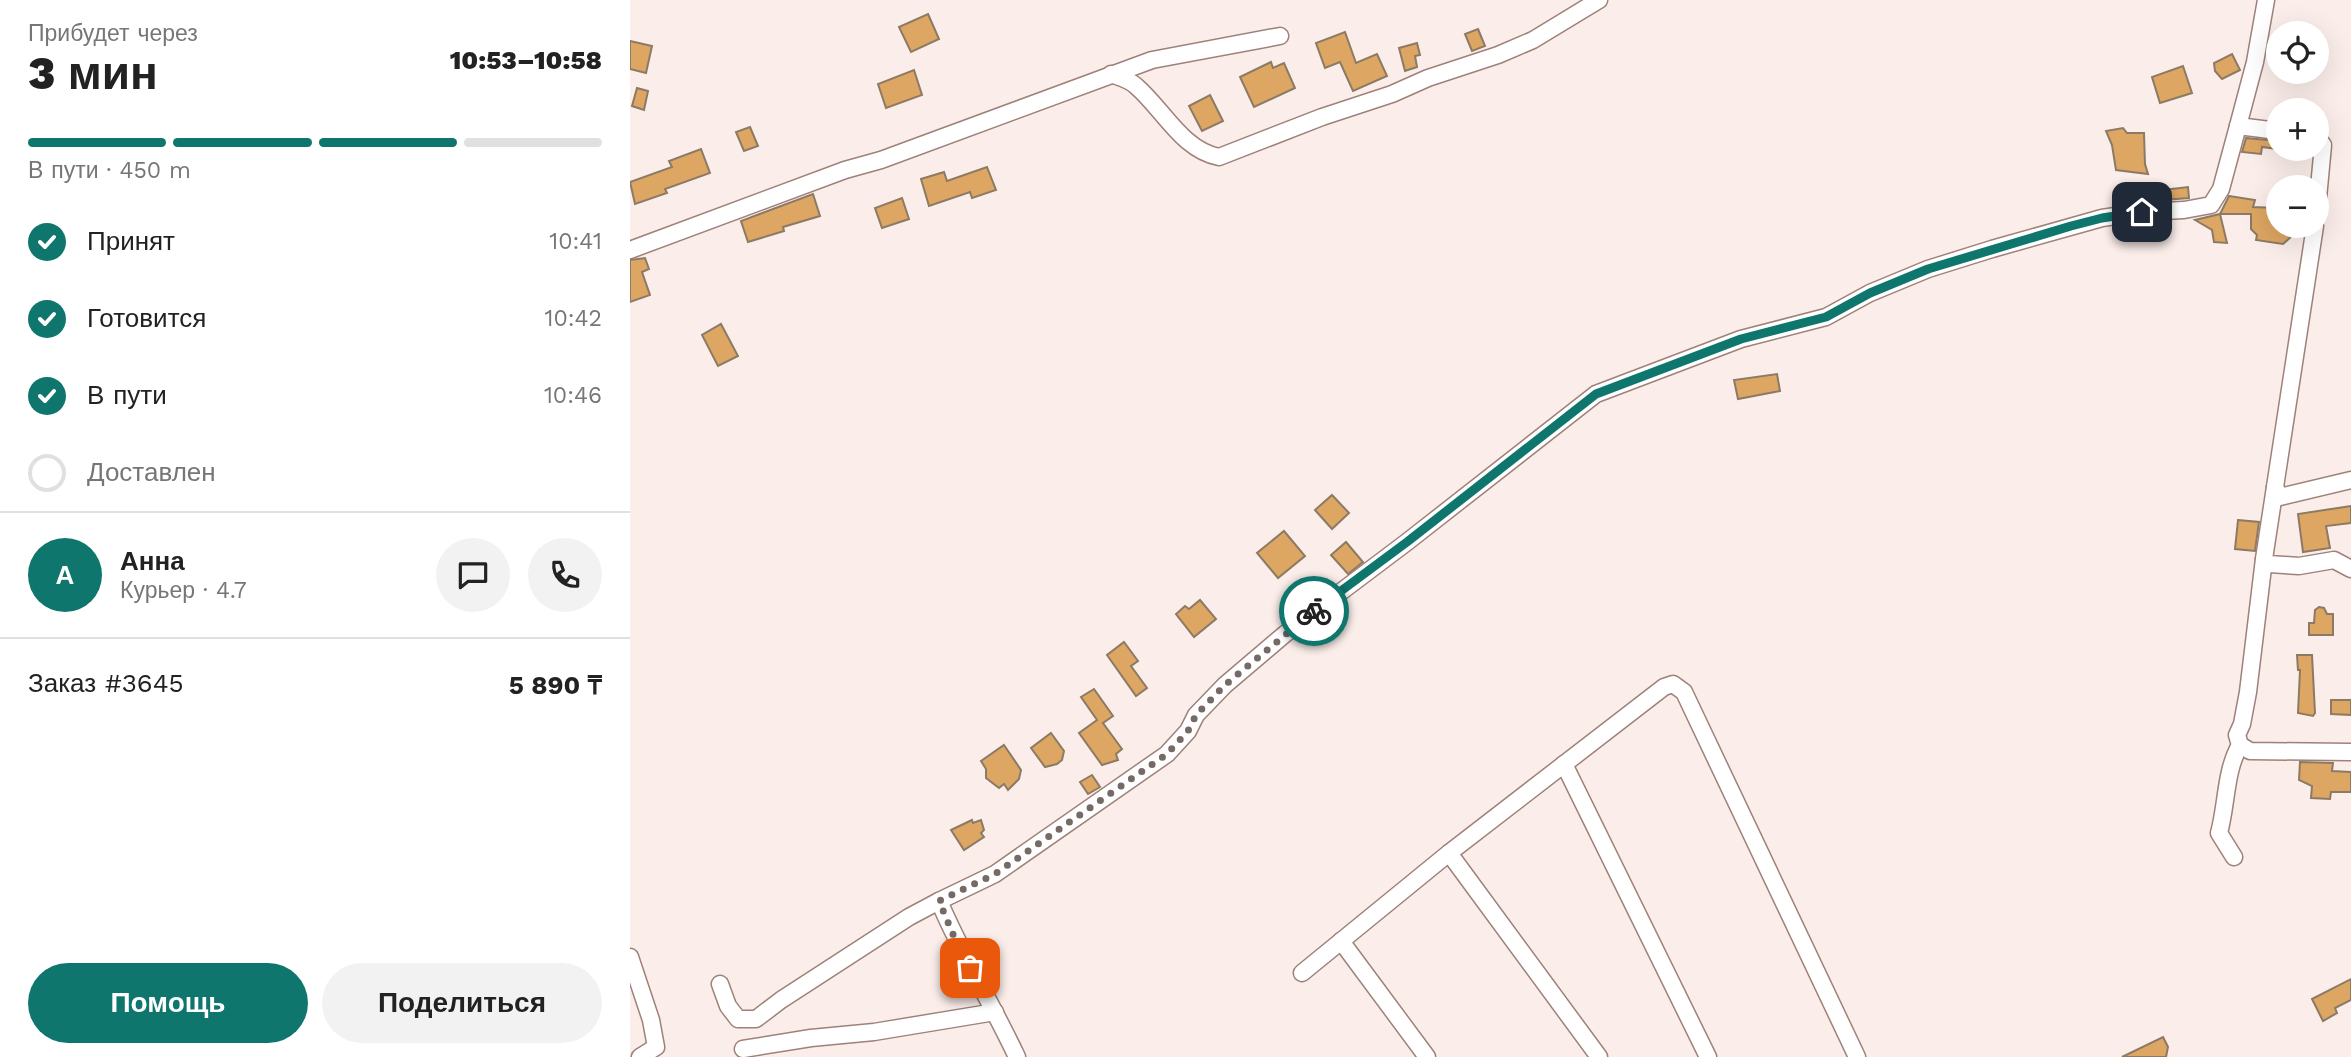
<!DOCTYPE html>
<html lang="ru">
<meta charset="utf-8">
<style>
:root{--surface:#fff;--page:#f2f2f2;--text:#222;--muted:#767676;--line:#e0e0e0;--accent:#0f766e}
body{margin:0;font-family:"Work Sans",sans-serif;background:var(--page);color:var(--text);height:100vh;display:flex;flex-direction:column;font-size:26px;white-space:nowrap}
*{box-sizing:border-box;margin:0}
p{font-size:23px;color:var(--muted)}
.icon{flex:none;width:38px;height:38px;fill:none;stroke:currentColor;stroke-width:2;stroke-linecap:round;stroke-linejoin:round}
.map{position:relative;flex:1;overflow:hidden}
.sheet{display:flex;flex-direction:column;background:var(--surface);width:630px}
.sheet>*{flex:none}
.controls{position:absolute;left:1636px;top:21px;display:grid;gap:14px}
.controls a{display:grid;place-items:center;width:63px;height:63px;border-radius:50%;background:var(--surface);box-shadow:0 7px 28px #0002;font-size:35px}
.pin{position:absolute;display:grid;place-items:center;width:60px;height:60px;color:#fff;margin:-30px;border-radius:14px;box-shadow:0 4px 10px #0006}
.courier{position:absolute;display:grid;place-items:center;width:70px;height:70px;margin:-35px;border:5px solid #0f766e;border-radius:50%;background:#fff;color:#222;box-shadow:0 2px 9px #0007}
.overview em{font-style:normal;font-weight:800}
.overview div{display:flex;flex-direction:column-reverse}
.overview{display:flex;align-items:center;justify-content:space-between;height:119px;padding:0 28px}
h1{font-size:46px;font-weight:800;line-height:52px}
.bar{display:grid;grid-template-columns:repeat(4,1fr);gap:10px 7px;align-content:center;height:84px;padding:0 28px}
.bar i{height:9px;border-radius:5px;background:var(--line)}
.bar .active{background:var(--accent)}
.bar p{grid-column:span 4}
.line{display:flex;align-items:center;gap:18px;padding:0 28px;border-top:2px solid var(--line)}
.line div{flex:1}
.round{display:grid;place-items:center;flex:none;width:74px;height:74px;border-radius:37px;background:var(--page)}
ol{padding:0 28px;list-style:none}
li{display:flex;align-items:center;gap:21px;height:77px}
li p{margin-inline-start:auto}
li .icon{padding:7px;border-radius:50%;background:var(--accent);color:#fff;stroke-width:4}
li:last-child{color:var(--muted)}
li i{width:38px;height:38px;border:4px solid var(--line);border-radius:50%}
.primary-button{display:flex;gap:14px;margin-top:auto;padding:14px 28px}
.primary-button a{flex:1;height:80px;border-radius:42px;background:var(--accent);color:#fff;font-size:28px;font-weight:800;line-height:80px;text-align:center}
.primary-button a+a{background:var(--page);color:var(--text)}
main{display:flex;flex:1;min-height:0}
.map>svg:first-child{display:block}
.building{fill:#dda662;stroke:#8c7a65;stroke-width:2}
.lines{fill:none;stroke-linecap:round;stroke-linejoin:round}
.street-casing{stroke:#9e8179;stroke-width:19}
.street{stroke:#fff;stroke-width:16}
.done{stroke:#766a66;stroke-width:7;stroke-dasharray:0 12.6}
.route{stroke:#0f766e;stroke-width:9}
</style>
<main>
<section class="sheet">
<div class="overview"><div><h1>3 мин</h1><p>Прибудет через</p></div><em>10:53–10:58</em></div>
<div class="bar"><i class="active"></i><i class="active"></i><i class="active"></i><i></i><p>В пути · 450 m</p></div>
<ol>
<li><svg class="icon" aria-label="check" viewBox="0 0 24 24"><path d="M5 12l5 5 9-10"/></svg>Принят<p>10:41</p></li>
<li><svg class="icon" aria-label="check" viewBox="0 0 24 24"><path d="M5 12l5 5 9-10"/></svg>Готовится<p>10:42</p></li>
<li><svg class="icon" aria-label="check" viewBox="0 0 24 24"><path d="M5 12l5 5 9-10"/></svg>В пути<p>10:46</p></li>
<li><i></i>Доставлен</li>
</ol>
<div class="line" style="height:126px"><b class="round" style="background:var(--accent);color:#fff">А</b><div><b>Анна</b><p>Курьер · 4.7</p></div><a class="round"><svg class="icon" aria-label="chat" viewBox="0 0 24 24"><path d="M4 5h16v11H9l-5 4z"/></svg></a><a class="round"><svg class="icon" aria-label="phone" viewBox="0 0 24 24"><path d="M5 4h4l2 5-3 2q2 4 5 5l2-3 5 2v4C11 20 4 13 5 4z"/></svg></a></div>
<div class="line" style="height:91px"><div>Заказ #3645</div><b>5 890 ₸</b></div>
<div class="primary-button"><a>Помощь</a><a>Поделиться</a></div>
</section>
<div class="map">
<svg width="1721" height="1057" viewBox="0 0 1721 1057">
<rect width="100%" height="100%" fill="#fbeeea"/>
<g class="building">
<path d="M298,14L309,39L281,52L269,27Z"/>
<path d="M848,29L855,46L842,51L835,34Z"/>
<path d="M715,32L726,63L747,54L757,76L723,91L710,62L695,68L686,43Z"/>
<path d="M0,41L22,46L16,73L0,69Z"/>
<path d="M787,43L790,55L785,56L787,67L775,71L769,48Z"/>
<path d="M1602,54L1610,70L1592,79L1585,71L1584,63Z"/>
<path d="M641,62L643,68L654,63L665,88L624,107L610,77Z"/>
<path d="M1553,66L1562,93L1530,103L1522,77Z"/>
<path d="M284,70L292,95L256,108L248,84Z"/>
<path d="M7,88L18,91L14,110L2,106Z"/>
<path d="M580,95L593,121L572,131L559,106Z"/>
<path d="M120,127L128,146L114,151L106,132Z"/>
<path d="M1493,128L1497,133H1514L1515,164L1518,174L1486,170L1482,145L1476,131Z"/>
<path d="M1616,138L1648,141V149L1654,150L1632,147L1631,154L1612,152Z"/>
<path d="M71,149L80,173L35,189L37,193L5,204L0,182L42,167L39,161Z"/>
<path d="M357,167L366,190L342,198L340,192L299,206L291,179L314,172L317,181Z"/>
<path d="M1558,187L1559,198L1508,202L1507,193Z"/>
<path d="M183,194L190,216L153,227L154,231L118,242L111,221Z"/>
<path d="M1599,196L1625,200L1623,207L1647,208L1648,226H1665L1662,236L1653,244L1626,240L1627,235L1621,229V214H1590Z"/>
<path d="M272,198L279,219L252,228L245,208Z"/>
<path d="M1590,214L1597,243L1584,242L1582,230L1565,220Z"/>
<path d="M15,258L19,269L12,272L20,295L0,302V260Z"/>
<path d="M91,324L108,356L88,366L72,335Z"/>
<path d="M1147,374L1150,391L1108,399L1104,380Z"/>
<path d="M702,495L719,513L702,529L685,510Z"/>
<path d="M1721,506V523L1696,526L1700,548L1673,552L1668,514Z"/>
<path d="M1608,520L1629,522L1625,551L1605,549Z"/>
<path d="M654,531L675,556L648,578L627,553Z"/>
<path d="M716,542L733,562L718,574L701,555Z"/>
<path d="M570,600L586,619L564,637L546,614L555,606L559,609Z"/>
<path d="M1689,607L1694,608L1697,614H1703V635H1679V623H1684L1685,610Z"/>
<path d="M494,642L508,661L501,666L517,688L506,696L477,655Z"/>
<path d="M1667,655H1682L1685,713L1683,716L1668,713L1670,670H1668Z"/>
<path d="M464,689L483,716L473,723L492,749L486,754L488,760L472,765L449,733L467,720L451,697Z"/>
<path d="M1701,700H1721V715L1701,714Z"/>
<path d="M421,733L434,751L432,760L427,764L415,767L401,748Z"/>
<path d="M374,745L391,770L389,779L378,790L374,784L369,788L356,778V769L351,761Z"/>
<path d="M1670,762L1703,763L1702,771L1721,772V792H1701L1700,799L1681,798L1682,786L1669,780Z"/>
<path d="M462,775L470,787L458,794L450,782Z"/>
<path d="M342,820L343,823L351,820L354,830L351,833L354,837L334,850L321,830Z"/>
<path d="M1721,979V1000L1705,1008L1707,1013L1693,1021L1682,999Z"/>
<path d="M1533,1037L1538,1047L1536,1057H1492Z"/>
</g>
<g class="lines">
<g class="street-casing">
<g id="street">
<path d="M1636,0L1625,62L1608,126L1648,131"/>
<path d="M481,74C489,77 500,80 506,86C533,109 552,150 589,157L692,117L762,94L798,78L868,55L903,40L969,0"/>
<path d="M1687,138L1693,145L1687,209"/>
<path d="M1685,226L1645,487L1650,497L1721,480"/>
<path d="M0,250L215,170L251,160L522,60L650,36"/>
<path d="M1645,487L1634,559L1639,564L1669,566L1704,560L1721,569"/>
<path d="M1634,559L1618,692L1612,724L1607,735L1610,745L1620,751L1721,752"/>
<path d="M934,764L1078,1057"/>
<path d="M819,853L969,1057"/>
<path d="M1604,857L1589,833C1597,804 1595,771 1610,745"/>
<path d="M711,941L797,1057"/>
<path d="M0,957L21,1020L26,1047L10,1057"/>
<path d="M672,973L819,853L1034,687L1043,684L1054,692L1227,1057"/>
<path d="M90,984L98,1006L108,1019H126L151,1000L279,917L309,901"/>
<path d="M113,1049L181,1038L244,1032L365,1012"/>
<path d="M387,1057C362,1004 332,955 309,901L365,874L537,754L558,731L566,715L595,685L655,634L777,542L966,394L1111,339L1196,317L1240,293L1298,269L1362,249L1472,218L1512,212L1554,210L1581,205L1591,189L1608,126"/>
</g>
</g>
<use href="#street" class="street"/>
</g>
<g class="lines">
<path class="done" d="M340,968L328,946L309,901L365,874L537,754L558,731L566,715L595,685L684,611"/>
<path class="route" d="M684,611L777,542L966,394L1111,339L1196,317L1240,293L1298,269L1441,226L1472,218L1512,212"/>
</g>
</svg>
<div class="controls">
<a><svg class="icon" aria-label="locate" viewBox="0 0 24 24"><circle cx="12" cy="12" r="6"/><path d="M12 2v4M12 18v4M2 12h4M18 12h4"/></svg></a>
<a>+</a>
<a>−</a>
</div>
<div class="pin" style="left:340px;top:968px;background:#ea580c"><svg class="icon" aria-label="bag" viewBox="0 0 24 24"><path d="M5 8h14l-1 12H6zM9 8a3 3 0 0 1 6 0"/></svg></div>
<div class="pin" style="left:1512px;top:212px;background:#1f2937"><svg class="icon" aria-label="home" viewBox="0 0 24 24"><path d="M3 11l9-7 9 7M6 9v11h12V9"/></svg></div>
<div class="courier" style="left:684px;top:611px"><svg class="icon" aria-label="bike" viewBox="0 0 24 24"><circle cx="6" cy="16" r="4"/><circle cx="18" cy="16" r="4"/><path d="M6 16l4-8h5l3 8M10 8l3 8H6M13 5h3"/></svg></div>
</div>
</main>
